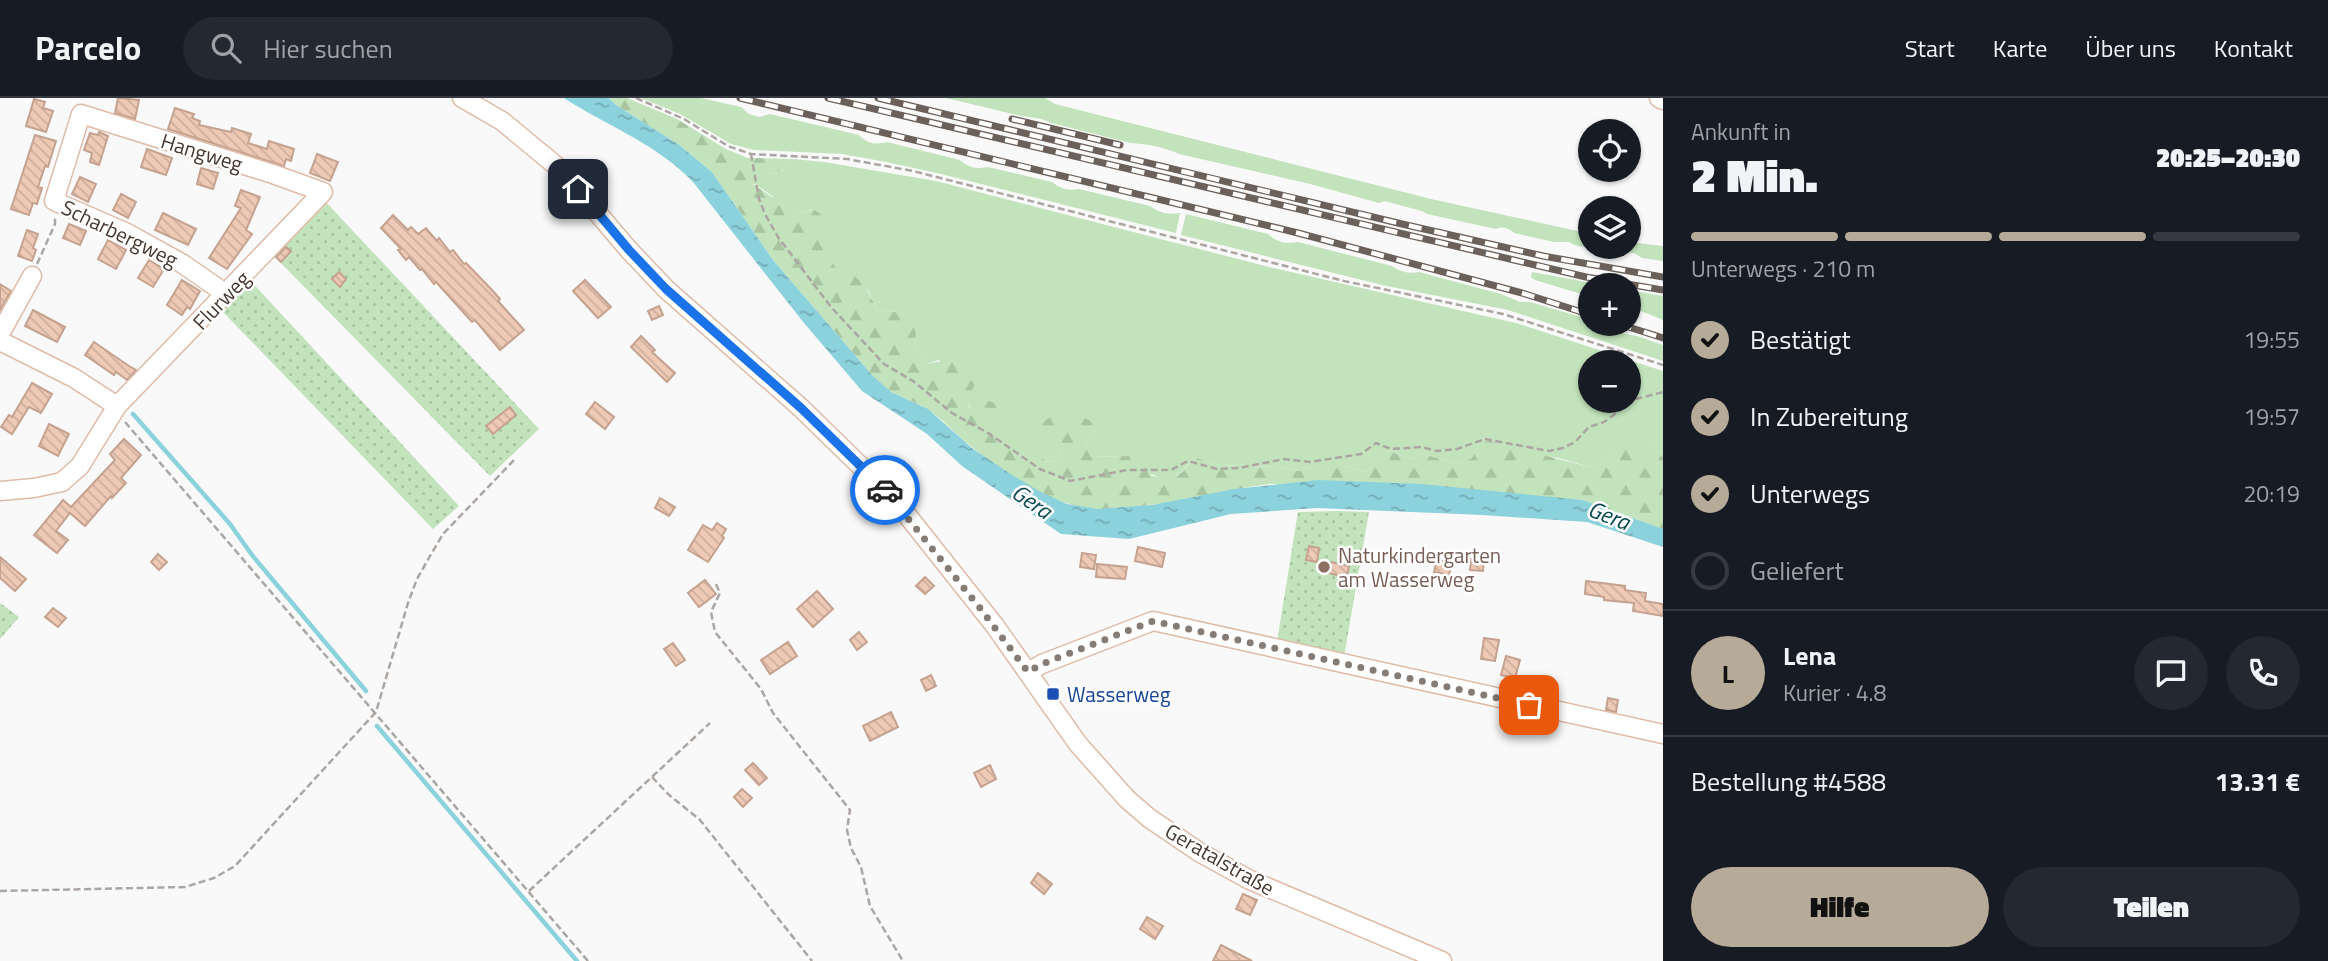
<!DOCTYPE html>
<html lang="de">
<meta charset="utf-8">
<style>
:root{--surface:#171b24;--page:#242831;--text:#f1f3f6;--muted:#9ea1a6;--line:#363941;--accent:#b6ab98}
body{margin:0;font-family:"Titillium Web",sans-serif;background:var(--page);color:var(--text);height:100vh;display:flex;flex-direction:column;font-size:26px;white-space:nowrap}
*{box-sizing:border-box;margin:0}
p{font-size:23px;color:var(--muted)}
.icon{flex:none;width:38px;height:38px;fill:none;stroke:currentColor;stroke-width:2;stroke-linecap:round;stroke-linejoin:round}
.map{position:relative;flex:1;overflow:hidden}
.sheet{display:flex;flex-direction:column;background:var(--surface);width:665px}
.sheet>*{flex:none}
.buttons{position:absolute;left:1578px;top:21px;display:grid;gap:14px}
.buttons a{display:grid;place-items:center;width:63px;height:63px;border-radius:50%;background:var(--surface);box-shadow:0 2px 5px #0004;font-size:35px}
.pin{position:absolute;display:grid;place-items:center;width:60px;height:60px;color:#fff;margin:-30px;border-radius:14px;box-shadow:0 4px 10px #0006}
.courier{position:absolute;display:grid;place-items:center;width:70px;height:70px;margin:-35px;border:5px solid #1a73e8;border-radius:50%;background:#fff;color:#222;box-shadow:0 2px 9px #0007}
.overview em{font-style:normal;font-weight:800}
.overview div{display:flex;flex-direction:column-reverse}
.overview{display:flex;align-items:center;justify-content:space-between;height:119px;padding:0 28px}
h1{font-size:46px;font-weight:800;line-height:52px}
.bar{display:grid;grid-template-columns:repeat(4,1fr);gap:10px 7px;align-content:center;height:84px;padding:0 28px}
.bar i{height:9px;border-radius:5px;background:var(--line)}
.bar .active{background:var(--accent)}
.bar p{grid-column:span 4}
.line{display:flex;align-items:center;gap:18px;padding:0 28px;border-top:2px solid var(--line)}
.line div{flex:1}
.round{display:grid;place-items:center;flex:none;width:74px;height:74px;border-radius:37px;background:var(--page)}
ol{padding:0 28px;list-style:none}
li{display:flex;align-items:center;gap:21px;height:77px}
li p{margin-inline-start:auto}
li .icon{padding:7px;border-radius:50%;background:var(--accent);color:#111;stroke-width:4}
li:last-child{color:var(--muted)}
li i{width:38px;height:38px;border:4px solid var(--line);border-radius:50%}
.action{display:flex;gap:14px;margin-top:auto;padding:14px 28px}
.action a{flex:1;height:80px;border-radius:42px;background:var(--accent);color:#111;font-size:28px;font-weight:800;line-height:80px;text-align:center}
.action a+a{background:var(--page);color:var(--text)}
header{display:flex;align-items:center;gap:42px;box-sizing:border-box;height:98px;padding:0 35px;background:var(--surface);border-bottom:2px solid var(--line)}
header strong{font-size:33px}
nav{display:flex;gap:38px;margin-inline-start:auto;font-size:24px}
.search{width:490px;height:63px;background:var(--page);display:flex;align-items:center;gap:18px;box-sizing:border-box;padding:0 24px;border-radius:38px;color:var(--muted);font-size:26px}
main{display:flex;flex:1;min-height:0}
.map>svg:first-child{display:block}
.green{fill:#c2e3bb;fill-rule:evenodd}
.forest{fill:url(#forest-firs)}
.garden{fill:url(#garden-dots)}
.water{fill:url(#water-ripples)}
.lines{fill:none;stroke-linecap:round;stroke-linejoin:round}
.stream{stroke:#8cd2dd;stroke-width:4.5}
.building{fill:url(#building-back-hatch);stroke:#c5a28f;stroke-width:2}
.minor-casing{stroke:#dfbba7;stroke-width:21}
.path{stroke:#aca6a2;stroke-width:2.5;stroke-dasharray:7 3.5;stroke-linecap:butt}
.minor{stroke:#fff;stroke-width:18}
.rail-casing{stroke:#6c615a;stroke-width:7}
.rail{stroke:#fff;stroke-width:4.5;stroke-dasharray:13;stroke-linecap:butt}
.done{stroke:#857c76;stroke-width:7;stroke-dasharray:0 12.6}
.route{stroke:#1a73e8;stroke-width:9}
.education-dot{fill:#8d6e63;stroke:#fff;stroke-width:2.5}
.transit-dot{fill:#1a4fb4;stroke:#fff;stroke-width:2.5}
.labels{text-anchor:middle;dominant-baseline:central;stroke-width:5;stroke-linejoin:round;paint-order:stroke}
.street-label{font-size:21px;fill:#463830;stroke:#fff}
.education-label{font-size:21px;fill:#785e54;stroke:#fff;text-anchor:start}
.transit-label{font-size:21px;fill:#164399;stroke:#fff;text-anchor:start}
.water-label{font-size:23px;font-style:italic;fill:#094a52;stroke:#fff}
</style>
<header>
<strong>Parcelo</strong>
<div class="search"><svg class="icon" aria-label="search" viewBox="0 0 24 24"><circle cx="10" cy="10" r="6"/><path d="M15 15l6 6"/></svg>Hier suchen</div>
<nav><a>Start</a><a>Karte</a><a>Über uns</a><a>Kontakt</a></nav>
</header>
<main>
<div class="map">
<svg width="1663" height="863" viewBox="0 0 1663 863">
<defs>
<pattern id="forest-firs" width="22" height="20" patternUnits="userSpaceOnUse" patternTransform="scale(1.75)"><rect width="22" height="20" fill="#c2e3bb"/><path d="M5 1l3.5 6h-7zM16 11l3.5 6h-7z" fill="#a8c4a1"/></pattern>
<pattern id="garden-dots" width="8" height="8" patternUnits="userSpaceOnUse" patternTransform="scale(1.75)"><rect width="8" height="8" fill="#c2e3bb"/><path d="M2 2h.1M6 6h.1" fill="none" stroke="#a8c4a1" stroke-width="1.8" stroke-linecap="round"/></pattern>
<pattern id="water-ripples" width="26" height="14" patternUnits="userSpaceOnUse" patternTransform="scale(1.75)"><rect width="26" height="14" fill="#8cd2dd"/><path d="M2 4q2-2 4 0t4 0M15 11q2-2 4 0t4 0" fill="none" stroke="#74abb4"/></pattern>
<pattern id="building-back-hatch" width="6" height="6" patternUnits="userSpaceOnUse" patternTransform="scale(1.75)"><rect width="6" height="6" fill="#eecab6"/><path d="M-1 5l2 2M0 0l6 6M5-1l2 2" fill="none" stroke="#cdae9d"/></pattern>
</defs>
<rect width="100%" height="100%" fill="#f9f9f9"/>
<g class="green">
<path d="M641,0H701L741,9L749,16L759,19L770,16L859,37C868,46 875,47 887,44L960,62C969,70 976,71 988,69L1052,84C1061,91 1068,93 1079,91L1150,108C1160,115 1167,117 1180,115L1176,135L941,76L886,64L842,56L754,52L731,46L680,16Z"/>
<path d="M946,0H1045L1055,6L1431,101L1591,136V149H1629V144L1663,148V163L1642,160L1634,155L1622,154L1613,155L1574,147L1569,144H1554L1514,135C1509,130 1502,128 1496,131L1427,116L1422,113L1384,103L1379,105L1310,86L1179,56C1164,49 1147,46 1131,45L1051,25L1042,21L1021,18Z"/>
<path d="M793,61L824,64L936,83L1269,169L1516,225L1663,273V359L1652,346L1616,352L1604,366L1593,370L1559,360L1478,347L1472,360L1457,366L1424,356L1410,361L1389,353L1375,362L1367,374L1342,367H1314L1299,373L1278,369L1220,367L1193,359C1172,395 1152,379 1128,358L1092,359L1084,347L1094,336L1060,351L1063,361L1047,364L1033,351L1022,355L999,325L971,311L967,301L939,262L926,266L915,249L916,237L897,214L877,212L868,192L836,170L827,154L824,138L815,112L796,114L753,85L766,77L785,72ZM1591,264H1629V303H1591Z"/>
<path d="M1186,116L1268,136C1278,145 1285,146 1298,144L1392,168C1401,174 1408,176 1419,174L1501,196L1520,204H1530L1591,222V226H1602L1617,234L1637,238L1663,247V263L1508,212L1382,187L1181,137Z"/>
<path d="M1532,174L1603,187H1591V199L1535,182L1531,179Z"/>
<path d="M1629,192L1663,198V222L1629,208Z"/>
</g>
<path class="forest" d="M609,0H627L677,21L726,51L748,60L793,61L785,72L766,77L753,86L772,99H788L796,114L815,112L826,121C824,141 826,153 836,170C862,178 866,188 877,212L897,214L913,223L916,237L915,249L926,266L957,260L968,267L969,277L975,286L967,301L970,310L986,302L999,307V325L1016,332L1022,355L1033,350L1047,364L1063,361L1060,351L1050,349L1042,338V325L1053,317L1068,325L1083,319L1096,326L1094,336L1084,347L1092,359L1128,358L1143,363L1152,378C1175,381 1181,380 1193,359L1220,367L1278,369L1299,373L1314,367H1342L1367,374L1375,362L1389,353L1410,361L1424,356L1457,366L1472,360L1478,347L1489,343L1593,370L1604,366L1616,352L1629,344L1652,346L1663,359V431L1583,402L1270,386C1213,393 1158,411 1100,411C1057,411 1005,375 972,349C956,337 943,321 927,311C916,304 904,301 893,295C885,290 879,283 872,277L773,162L712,74L678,46L616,7Z"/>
<g class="garden">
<path d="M323,101L539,331L490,378L273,157Z"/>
<path d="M247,179L459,408L433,431L222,213Z"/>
<path d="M1337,413L1369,414L1344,559L1277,544L1298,414Z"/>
<path d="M0,505L19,519L0,541Z"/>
</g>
<path class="water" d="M564,0H609L616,7L678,46L712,74L773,162L872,277L891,294L928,311L972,350L1009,375L1039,393L1067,406L1098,411L1152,407L1234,391L1318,382L1421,386L1583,402L1663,431V449L1587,424L1482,417L1317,410L1231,416L1129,441L1061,436L962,368L927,336L862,293L804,225L693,84C657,46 607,28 564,0Z"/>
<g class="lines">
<g class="stream">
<path d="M133,316L230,426L252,457L366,593"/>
<path d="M377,628L577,863"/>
</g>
</g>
<g class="building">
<path d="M118,0L139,2L135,21L115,15Z"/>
<path d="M34,1L45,4L43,10L53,13L46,34L26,28Z"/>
<path d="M175,10L194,16L192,20L200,23L199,27L231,34L232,30L251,36L248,45L267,51L269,43L294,51L291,63L286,61L284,68L168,31Z"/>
<path d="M99,34L108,38L99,67L90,64L92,55L84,52L90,35L98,37Z"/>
<path d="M35,37L56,43L48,69L45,68L38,89L42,90L37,106L33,105L29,117L11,111Z"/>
<path d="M147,51L172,60L166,77L141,69Z"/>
<path d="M317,56L338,64L330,83L310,75Z"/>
<path d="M201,70L218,75L213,91L197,86Z"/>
<path d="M80,79L96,86L88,104L72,96Z"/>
<path d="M241,92L260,99L246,132L252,136L227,171L209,160L241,110L235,108Z"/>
<path d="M121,96L136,104L128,120L113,112Z"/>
<path d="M163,115L196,131L188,147L155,132Z"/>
<path d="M393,117L408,132L411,129L418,136L426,130L437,143L439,140L450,154L453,152L464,166L466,165L492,192L500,201L498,203L524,232L500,252L475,222L472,224L436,184L434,186L422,171L420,172L409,159L406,162L398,152L401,151L381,130Z"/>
<path d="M69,126L86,133L80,147L63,140Z"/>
<path d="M27,132L38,136L33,150L36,152L32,163L18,158Z"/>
<path d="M108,142L126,152L116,171L98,161Z"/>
<path d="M286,149L291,153L281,164L276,159Z"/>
<path d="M149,162L164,171L153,189L138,180Z"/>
<path d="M339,174L346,181L340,189L332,181Z"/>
<path d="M182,182L200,193L190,211L187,209L182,217L167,207Z"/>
<path d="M585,182L611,209L598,220L573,193Z"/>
<path d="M0,186L11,193L0,212Z"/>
<path d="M659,208L663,217L652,222L648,213Z"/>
<path d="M33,212L65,229L57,244L25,228Z"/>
<path d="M641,238L655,252L652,254L675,275L667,284L631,249Z"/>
<path d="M94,244L129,268L136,272L127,282L116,274L114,277L85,257Z"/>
<path d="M32,285L52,296L41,315L29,309L12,336L1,329L9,317L12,319Z"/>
<path d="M595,304L614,319L605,331L586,316Z"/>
<path d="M510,309L516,317L493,336L486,328Z"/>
<path d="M49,326L69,336L58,358L39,348Z"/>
<path d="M124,341L141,357L121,380L126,385L112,400L111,398L85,428L70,415L56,433L68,442L57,455L34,437L63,402L71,409L115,362L110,356Z"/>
<path d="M660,400L675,409L669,418L655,410Z"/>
<path d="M717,425L726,431L722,438L724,440L708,464L688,452L703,427L712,432Z"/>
<path d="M1309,448L1319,450L1317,464L1306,462Z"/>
<path d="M1138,449L1165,455L1162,469L1135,463Z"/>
<path d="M1082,455L1096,457L1094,471L1080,469Z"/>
<path d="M158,456L167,464L159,472L151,464Z"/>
<path d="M0,459L26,481L15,493L0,480Z"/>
<path d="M1471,461L1484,462L1483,473L1470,472Z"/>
<path d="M1437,462L1452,465L1449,477L1434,474Z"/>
<path d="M1331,464L1349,468L1347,480L1329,475Z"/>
<path d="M1097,466L1127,469L1125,481L1096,479Z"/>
<path d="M925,479L934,488L925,496L916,488Z"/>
<path d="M705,482L716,496L699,509L688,495Z"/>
<path d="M1586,483L1625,488V492L1646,495L1645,503L1663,506V518L1633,513L1634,505L1604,502V499L1585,496Z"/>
<path d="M817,493L833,511L813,529L797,511Z"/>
<path d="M53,510L66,520L58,529L45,519Z"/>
<path d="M859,534L867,544L857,552L850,542Z"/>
<path d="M1484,540L1499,542L1495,563L1481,561Z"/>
<path d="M788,544L797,558L770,576L761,562Z"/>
<path d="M673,545L685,562L676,568L664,551Z"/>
<path d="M1506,558L1520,562L1515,580L1501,577Z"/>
<path d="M931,577L936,588L926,593L921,582Z"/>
<path d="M1608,600L1618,602L1616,614L1606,612Z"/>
<path d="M891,614L898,629L870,643L863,628Z"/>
<path d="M753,665L767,680L759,687L745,672Z"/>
<path d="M990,667L996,681L981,689L974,675Z"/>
<path d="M742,691L752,700L743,709L734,699Z"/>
<path d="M1038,775L1052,786L1044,796L1031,785Z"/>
<path d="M1243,796L1257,802L1250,817L1236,811Z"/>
<path d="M1147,819L1163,828L1155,841L1140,831Z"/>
<path d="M1221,847L1252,863H1213Z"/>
</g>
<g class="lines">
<g class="minor-casing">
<g id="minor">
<path d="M462,0L502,23L560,71L629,152L666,191L801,310L884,391L907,417L995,528L1078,646L1127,701L1149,720L1199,754L1250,782L1442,863"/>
<path d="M1659,0L1663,2"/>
<path d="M0,236L32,178"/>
<path d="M0,243L74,280L117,308"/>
<path d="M0,393L34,390L62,384L80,368L117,308L323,94L273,76L81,16L54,103L125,134L183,166L226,196"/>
<path d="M1028,574L1042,566L1153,523L1663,636"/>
</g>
</g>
<g class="path">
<path d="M636,0L684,21L728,48L751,56L847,61L913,73L1344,183L1503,216L1663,267"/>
<path d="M751,56L759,101L765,116L778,139L831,209L884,266L913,283L952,315L988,335L1040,371L1070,383L1127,372H1171L1188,363L1217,371L1239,370L1284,361L1310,364L1361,356L1376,345L1391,351L1421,349L1437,353L1457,351L1485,341L1549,353L1563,350L1575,344L1589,329L1604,324L1636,301L1663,294"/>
<path d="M37,166L55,126V120"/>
<path d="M125,324L588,863"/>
<path d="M716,486L720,495L711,514L715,534L761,591L773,615L850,712L847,732L851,750L861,769L870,808L903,863"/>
<path d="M652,679L668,696L700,722L812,863"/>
<path d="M0,793L185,789L214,780L235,768L376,614L408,505L417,481L430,458L443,436L516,360"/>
<path d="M529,793L710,625"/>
</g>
<use href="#minor" class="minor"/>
<g class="rail-casing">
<g id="rail">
<path d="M740,0L1298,135L1522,195L1591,217"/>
<path d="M828,0L1586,179L1663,192"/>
<path d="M878,0L1402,126L1543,158L1663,179"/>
<path d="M1012,21L1120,47"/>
<path d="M1619,226L1663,240"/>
</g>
</g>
<use href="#rail" class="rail"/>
</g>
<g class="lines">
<path class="done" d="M885,392L980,510L1028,574L1042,566L1153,523L1529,607"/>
<path class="route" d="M578,91L629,152L666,191L801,310L885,392"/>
</g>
<circle class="education-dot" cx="1324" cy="469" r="7"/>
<rect class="transit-dot" x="1046" y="589" width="14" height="14" rx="3.5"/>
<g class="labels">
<g class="street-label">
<text transform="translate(202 54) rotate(17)">Hangweg</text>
<text transform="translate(120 135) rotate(26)">Scharbergweg</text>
<text transform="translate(221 202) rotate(-46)">Flurweg</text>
<text transform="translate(1220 761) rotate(30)">Geratalstraße</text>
</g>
<g class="education-label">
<text x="1338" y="457">Naturkindergarten<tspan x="1338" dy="24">am Wasserweg</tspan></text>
</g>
<g class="transit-label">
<text x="1067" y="596">Wasserweg</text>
</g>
<g class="water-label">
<text transform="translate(1032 403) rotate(34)">Gera</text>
<text transform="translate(1609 417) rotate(21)">Gera</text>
</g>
</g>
</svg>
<div class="buttons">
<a><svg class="icon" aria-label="locate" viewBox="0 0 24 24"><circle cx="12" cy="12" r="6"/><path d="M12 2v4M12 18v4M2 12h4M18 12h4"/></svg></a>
<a><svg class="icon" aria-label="layers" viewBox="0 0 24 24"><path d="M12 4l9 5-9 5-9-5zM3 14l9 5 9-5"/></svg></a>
<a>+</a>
<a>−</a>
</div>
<div class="pin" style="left:1529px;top:607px;background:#ea580c"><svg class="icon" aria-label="bag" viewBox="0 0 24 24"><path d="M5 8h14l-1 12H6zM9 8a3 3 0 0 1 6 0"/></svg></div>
<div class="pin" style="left:578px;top:91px;background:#1f2937"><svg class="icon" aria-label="home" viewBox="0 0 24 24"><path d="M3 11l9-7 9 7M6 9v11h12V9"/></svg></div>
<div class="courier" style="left:885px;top:392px"><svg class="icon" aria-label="car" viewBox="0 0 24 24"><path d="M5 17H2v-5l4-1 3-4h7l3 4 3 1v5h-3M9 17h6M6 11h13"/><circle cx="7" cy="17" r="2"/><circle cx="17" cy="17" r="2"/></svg></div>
</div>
<section class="sheet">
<div class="overview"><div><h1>2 Min.</h1><p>Ankunft in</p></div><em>20:25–20:30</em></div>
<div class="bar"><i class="active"></i><i class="active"></i><i class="active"></i><i></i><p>Unterwegs · 210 m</p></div>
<ol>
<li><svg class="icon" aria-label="check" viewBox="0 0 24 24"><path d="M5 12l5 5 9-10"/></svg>Bestätigt<p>19:55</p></li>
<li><svg class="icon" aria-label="check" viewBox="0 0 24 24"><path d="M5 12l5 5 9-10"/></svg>In Zubereitung<p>19:57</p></li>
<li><svg class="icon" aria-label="check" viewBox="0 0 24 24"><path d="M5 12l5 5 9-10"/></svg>Unterwegs<p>20:19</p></li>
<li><i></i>Geliefert</li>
</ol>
<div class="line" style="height:126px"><b class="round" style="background:var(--accent);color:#111">L</b><div><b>Lena</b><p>Kurier · 4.8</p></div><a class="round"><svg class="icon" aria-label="chat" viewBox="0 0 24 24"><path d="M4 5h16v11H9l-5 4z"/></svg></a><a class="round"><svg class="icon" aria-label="phone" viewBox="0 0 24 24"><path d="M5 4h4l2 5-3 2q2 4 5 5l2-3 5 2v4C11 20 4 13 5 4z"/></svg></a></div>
<div class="line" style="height:91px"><div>Bestellung #4588</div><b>13.31 €</b></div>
<div class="action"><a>Hilfe</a><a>Teilen</a></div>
</section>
</main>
